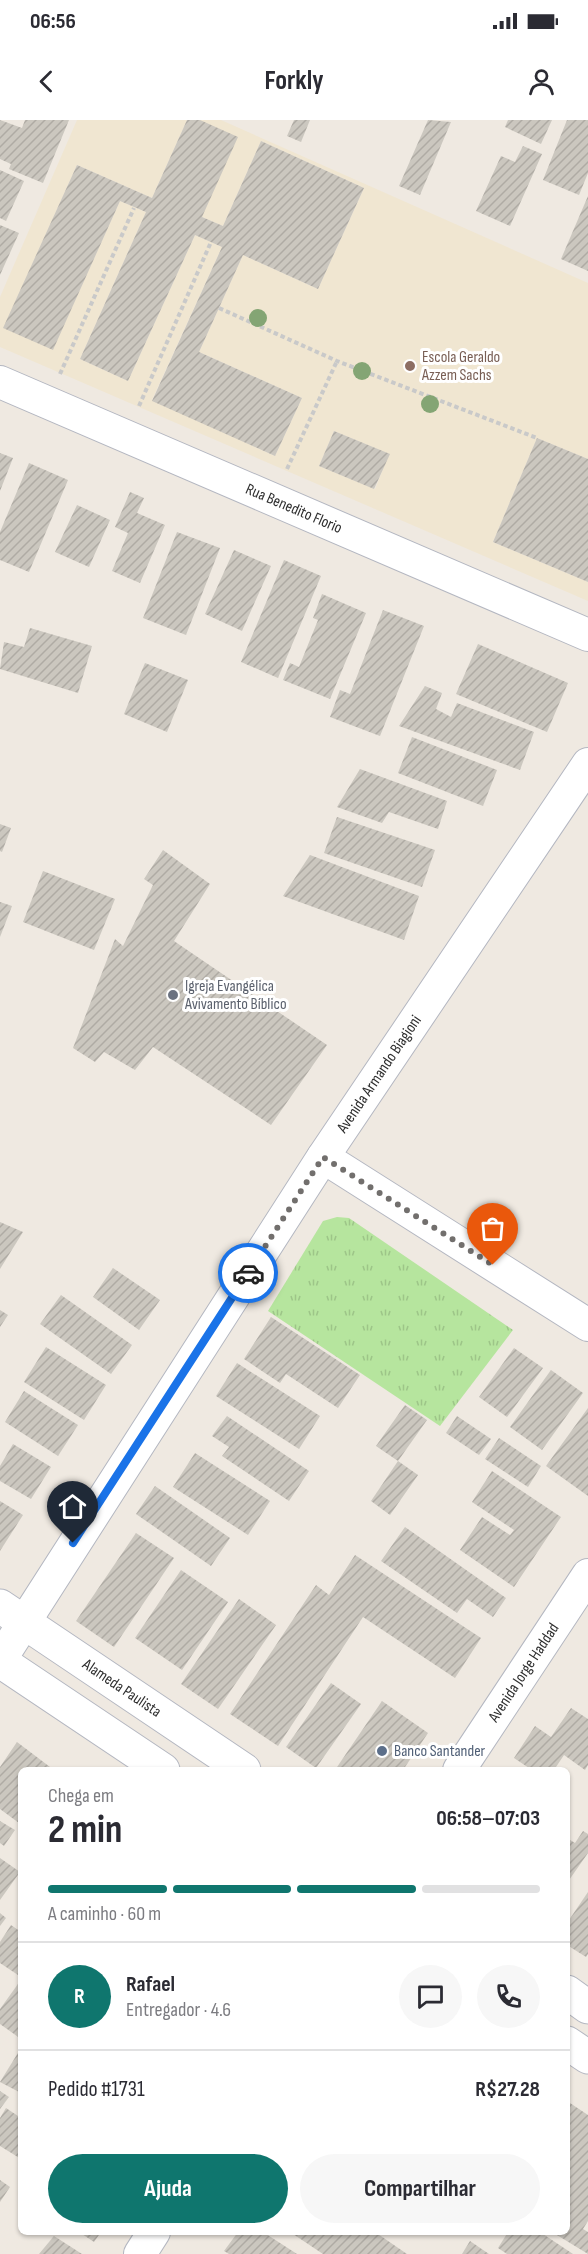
<!DOCTYPE html>
<html lang="pt">
<meta charset="utf-8">
<style>
:root{--surface:#fff;--page:#f7f7f7;--text:#2b2b33;--muted:#7c7c81;--line:#e1e1e2;--accent:#0f766e}
body{margin:0;font-family:"Sofia Sans Condensed",sans-serif;background:var(--page);color:var(--text);height:100vh;display:flex;flex-direction:column;font-size:22px;white-space:nowrap}
*{box-sizing:border-box;margin:0}
p{font-size:20px;color:var(--muted)}
.icon{flex:none;width:33px;height:33px;fill:none;stroke:currentColor;stroke-width:2;stroke-linecap:round;stroke-linejoin:round}
.map{position:relative;flex:1;overflow:hidden}
.panel{position:absolute;left:18px;top:1647px;width:552px;height:468px;display:flex;flex-direction:column;background:var(--surface);border-radius:9px;box-shadow:0 2px 4px #0004}
.panel>*{flex:none}
.pin{position:absolute;display:grid;place-items:center;width:51px;height:51px;color:#fff;margin:-62px -26px;border-radius:50% 50% 50% 0;rotate:-45deg;box-shadow:0 0 6px #0007}
.pin .icon{rotate:45deg}
.courier{position:absolute;display:grid;place-items:center;width:60px;height:60px;margin:-30px;border:4px solid #1a73e8;border-radius:50%;background:#fff;color:#222;box-shadow:0 2px 8px #0007}
.head em{font-style:normal;font-weight:700}
.head div{display:flex;flex-direction:column-reverse}
.head{display:flex;align-items:center;justify-content:space-between;height:102px;padding:0 30px}
h1{font-size:39px;font-weight:700;line-height:45px}
.bar{display:grid;grid-template-columns:repeat(4,1fr);gap:9px 6px;align-content:center;height:72px;padding:0 30px}
.bar i{height:8px;border-radius:4px;background:var(--line)}
.bar .active{background:var(--accent)}
.bar p{grid-column:span 4}
.line{display:flex;align-items:center;gap:15px;padding:0 30px;border-top:2px solid var(--line)}
.line div{flex:1}
.round{display:grid;place-items:center;flex:none;width:63px;height:63px;border-radius:32px;background:var(--page)}
.cta{display:flex;gap:12px;margin-top:auto;padding:12px 30px}
.cta a{flex:1;height:69px;border-radius:36px;background:var(--accent);color:#fff;font-size:24px;font-weight:700;line-height:69px;text-align:center}
.cta a+a{background:var(--page);color:var(--text)}
.status{display:flex;justify-content:space-between;align-items:center;height:42px;padding:0 30px;background:var(--surface);direction:ltr}
.status svg{height:16px;fill:currentColor}
header{display:flex;justify-content:space-between;align-items:center;height:78px;padding:0 30px;background:var(--surface);font-size:27px;font-weight:700}
.map>svg:first-child{display:block}
.education{fill:#f0e6d1;fill-rule:evenodd}
.grass{fill:url(#grass-tufts)}
.building{fill:url(#building-hatch)}
.lines{fill:none;stroke-linecap:round;stroke-linejoin:round}
.minor-casing{stroke:#b4b7c1;stroke-width:34}
.secondary-casing{stroke:#b4b7c1;stroke-width:35}
.path{stroke:#c9c9c9;stroke-width:4;stroke-dasharray:4.5 3;stroke-linecap:butt}
.minor{stroke:#fff;stroke-width:32}
.secondary{stroke:#fff;stroke-width:33}
.tree{fill:#84a574}
.done{stroke:#726f6d;stroke-width:6;stroke-dasharray:0 10.8}
.route{stroke:#1a73e8;stroke-width:8}
.education-dot{fill:#8d6e63;stroke:#fff;stroke-width:2}
.worship-dot{fill:#6b7280;stroke:#fff;stroke-width:2}
.service-dot{fill:#5c6f8a;stroke:#fff;stroke-width:2}
.labels{text-anchor:middle;dominant-baseline:central;stroke-width:6;stroke-linejoin:round;paint-order:stroke}
.education-label{font-size:16px;fill:#785e54;stroke:#fff;text-anchor:start}
.street-label{font-size:16px;fill:#2e2e2e;stroke:#fff}
.worship-label{font-size:16px;fill:#5b616d;stroke:#fff;text-anchor:start}
.service-label{font-size:16px;fill:#4e5e75;stroke:#fff;text-anchor:start}
</style>
<div class="status"><b>06:56</b><svg viewBox="0 0 49 12"><path d="M0 12V9h3v3zM5 12V6h3v6zM10 12V3h3v9zM15 12V0h3v12zM26 1h20v11H26zM47 4h2v5h-2z"/></svg></div>
<header><svg class="icon" aria-label="back" viewBox="0 0 24 24"><path d="M15 5l-7 7 7 7"/></svg>Forkly<svg class="icon" aria-label="person" viewBox="0 0 24 24"><circle cx="12" cy="8" r="4"/><path d="M4 21q1-7 8-7t8 7"/></svg></header>
<div class="map">
<svg width="588" height="2134" viewBox="0 0 588 2134">
<defs>
<pattern id="grass-tufts" width="24" height="20" patternUnits="userSpaceOnUse" patternTransform="scale(1.5)"><rect width="24" height="20" fill="#b6e59e"/><path d="M3 7l-1-3M5 7V3M7 7l1-3M15 17l-1-3M17 17v-4M19 17l1-3" fill="none" stroke="#9dc588"/></pattern>
<pattern id="building-hatch" width="6" height="6" patternUnits="userSpaceOnUse" patternTransform="scale(1.5)"><rect width="6" height="6" fill="#cbc7bf"/><path d="M-1 1l2-2M0 6l6-6M5 7l2-2" fill="none" stroke="#afaba4"/></pattern>
</defs>
<rect width="100%" height="100%" fill="#efe9e1"/>
<path class="education" d="M77,0H187L152,78L77,45L4,207L53,229L120,81L146,92L80,239L128,261L195,115L222,127L152,280L275,336L302,278L199,232L243,135L318,169L364,68L261,21L223,106L202,97L200,0H221L588,163V339L537,318L493,422L588,462V481L0,227V177ZM334,311L389,334L375,369L319,346Z"/>
<path class="grass" d="M337,1097L349,1098L513,1210L440,1306L268,1191L323,1101Z"/>
<g class="building">
<path d="M0,0L22,8L25,0H69L43,63L9,49L11,44L0,39Z"/>
<path d="M187,0H200L238,17L202,97L223,106L261,21L364,68L318,169L243,135L199,232L302,278L275,336L152,281L222,127L195,115L128,261L80,239L146,92L120,81L53,230L3,208L77,45L152,78Z"/>
<path d="M294,0H310L301,22L287,16Z"/>
<path d="M428,0L451,2L420,75L399,66Z"/>
<path d="M508,0H552L541,24L505,7Z"/>
<path d="M567,0H588V53L579,75L543,60Z"/>
<path d="M523,26L542,34L510,106L476,91L501,36L515,42Z"/>
<path d="M0,50L24,61L6,101L0,98Z"/>
<path d="M588,76V151L561,139Z"/>
<path d="M0,105L19,113L0,155Z"/>
<path d="M334,311L390,334L374,369L319,346Z"/>
<path d="M537,318L588,339V462L493,422Z"/>
<path d="M0,333L13,338L0,371Z"/>
<path d="M29,343L68,360L29,452L0,440V412Z"/>
<path d="M130,372L144,378L137,393L165,405L140,463L112,451L128,413L115,407Z"/>
<path d="M77,385L110,400L89,447L55,432Z"/>
<path d="M177,412L220,428L186,515L143,498Z"/>
<path d="M234,430L271,446L242,511L205,494Z"/>
<path d="M284,440L321,456L278,558L241,542Z"/>
<path d="M322,474L366,493L330,579L283,560L290,543L299,547L318,500L313,498Z"/>
<path d="M383,490L424,506L380,616L330,597L340,570L350,574Z"/>
<path d="M30,508L92,526L78,573L0,549L4,522L24,527Z"/>
<path d="M478,524L568,563L547,612L456,574Z"/>
<path d="M145,543L188,560L167,612L124,594Z"/>
<path d="M425,566L442,573L436,589L451,597L457,583L534,612L520,650L399,606Z"/>
<path d="M412,617L497,650L483,686L398,653Z"/>
<path d="M360,649L447,681L438,709L389,692L382,703L337,687Z"/>
<path d="M337,697L435,730L422,767L324,733Z"/>
<path d="M0,704L11,708L2,732L0,731Z"/>
<path d="M163,730L210,764L174,821L327,925L271,1005L153,927L135,950L104,932L95,942L73,928L115,819L123,826L153,765L144,759Z"/>
<path d="M310,735L419,776L404,820L283,776Z"/>
<path d="M43,751L115,779L94,830L23,802Z"/>
<path d="M0,782L12,786L0,817Z"/>
<path d="M0,1102L23,1112L0,1149Z"/>
<path d="M113,1148L160,1180L139,1210L93,1177Z"/>
<path d="M61,1175L132,1225L111,1254L40,1204Z"/>
<path d="M0,1190L8,1195L0,1207Z"/>
<path d="M271,1197L360,1255L338,1288L286,1254L280,1263L244,1239Z"/>
<path d="M46,1227L106,1265L84,1300L24,1262Z"/>
<path d="M514,1228L543,1248L507,1297L479,1277Z"/>
<path d="M237,1243L320,1296L299,1329L216,1276Z"/>
<path d="M551,1250L583,1273L542,1330L510,1307Z"/>
<path d="M24,1271L78,1305L58,1336L5,1302Z"/>
<path d="M405,1285L427,1300L398,1341L376,1326Z"/>
<path d="M588,1288V1376L546,1346Z"/>
<path d="M227,1296L309,1351L289,1381L222,1336L229,1327L212,1316Z"/>
<path d="M457,1296L491,1319L479,1335L446,1313Z"/>
<path d="M499,1318L541,1346L528,1367L485,1339Z"/>
<path d="M13,1324L51,1347L31,1379L0,1361V1346Z"/>
<path d="M195,1333L270,1381L248,1415L173,1367Z"/>
<path d="M398,1341L418,1355L390,1395L371,1381Z"/>
<path d="M492,1351L561,1397L514,1467L460,1430L482,1397L510,1415L514,1410L472,1382Z"/>
<path d="M155,1366L230,1418L211,1446L136,1394Z"/>
<path d="M0,1381L23,1395L0,1431Z"/>
<path d="M405,1407L506,1478L493,1497L467,1479L457,1493L381,1441Z"/>
<path d="M136,1413L174,1438L114,1527L76,1501Z"/>
<path d="M355,1435L481,1518L455,1558L363,1497L278,1626L230,1594L316,1465L329,1475Z"/>
<path d="M181,1450L228,1482L182,1550L135,1518Z"/>
<path d="M239,1479L276,1505L218,1589L181,1564Z"/>
<path d="M331,1563L361,1584L316,1648L286,1627Z"/>
<path d="M382,1581L428,1613L403,1650H335Z"/>
<path d="M571,1588L588,1599V1645L585,1650L564,1635L554,1650H532L514,1638L535,1606L551,1617Z"/>
<path d="M17,1622L54,1650H21V1699L19,1703L0,1689V1647Z"/>
<path d="M0,1701L15,1710L4,1726L0,1723Z"/>
<path d="M583,1711L588,1714V1733L567,1763V1718L575,1723Z"/>
<path d="M0,1738L20,1752L0,1780Z"/>
<path d="M588,1772V1834L586,1837L567,1825V1803Z"/>
<path d="M0,1793L6,1798L0,1806Z"/>
<path d="M11,1805L21,1812V1857L0,1843V1822Z"/>
<path d="M18,1864L21,1866V1919L0,1904V1889Z"/>
<path d="M21,1928V1973L0,1962Z"/>
<path d="M0,1971L9,1977L0,1989Z"/>
<path d="M567,1981L588,1995V2101L583,2109L588,2112V2134L552,2112H567Z"/>
<path d="M6,1988L21,1998V2039L0,2026V1998Z"/>
<path d="M0,2060L10,2067L0,2082Z"/>
<path d="M79,2112H101L94,2122Z"/>
<path d="M238,2112H263L297,2134H229L224,2131Z"/>
<path d="M290,2112H375L407,2134H323Z"/>
<path d="M508,2112H540L573,2134H507L498,2128Z"/>
<path d="M54,2116L82,2134H39Z"/>
<path d="M470,2121L489,2134H462Z"/>
</g>
<g class="lines">
<g class="minor-casing">
<g id="minor">
<path id="s1" d="M0,262L588,515"/>
<path d="M323,1037L588,1205"/>
<path id="s2" d="M0,1540L323,1037L588,644"/>
<path id="s3" d="M459,1650L588,1455"/>
<path d="M140,2134L154,2112"/>
</g>
</g>
<g class="secondary-casing">
<g id="secondary">
<path id="s4" d="M0,1486L244,1650"/>
<path d="M0,1541L163,1650"/>
<path d="M567,1872L588,1887"/>
<path d="M567,1923L588,1937"/>
</g>
</g>
<g class="path">
<path d="M219,188L337,241L537,318"/>
<path d="M60,254L134,88"/>
<path d="M139,286L211,122"/>
<path d="M287,349L337,241"/>
</g>
<use href="#minor" class="minor"/>
<use href="#secondary" class="secondary"/>
</g>
<g class="tree">
<circle cx="258" cy="198" r="9"/>
<circle cx="362" cy="251" r="9"/>
<circle cx="430" cy="284" r="9"/>
</g>
<g class="lines">
<path class="done" d="M248,1153L323,1037L493,1145"/>
<path class="route" d="M73,1423L248,1153"/>
</g>
<circle class="education-dot" cx="410" cy="246" r="6"/>
<circle class="worship-dot" cx="173" cy="875" r="6"/>
<circle class="service-dot" cx="382" cy="1631" r="6"/>
<g class="labels">
<g class="education-label">
<text x="422" y="237">Escola Geraldo<tspan x="422" dy="18">Azzem Sachs</tspan></text>
</g>
<g class="street-label">
<text stroke="none"><textPath href="#s1" startOffset="320">Rua Benedito Florio</textPath></text>
<text stroke="none"><textPath href="#s2" startOffset="698">Avenida Armando Biagioni</textPath></text>
<text stroke="none"><textPath href="#s3" startOffset="117">Avenida Jorge Haddad</textPath></text>
<text stroke="none"><textPath href="#s4" startOffset="147">Alameda Paulista</textPath></text>
</g>
<g class="worship-label">
<text x="185" y="866">Igreja Evangélica<tspan x="185" dy="18">Avivamento Bíblico</tspan></text>
</g>
<g class="service-label">
<text x="394" y="1631">Banco Santander</text>
</g>
</g>
</svg>
<div class="pin" style="left:493px;top:1145px;background:#ea580c"><svg class="icon" aria-label="bag" viewBox="0 0 24 24"><path d="M5 8h14l-1 12H6zM9 8a3 3 0 0 1 6 0"/></svg></div>
<div class="pin" style="left:73px;top:1423px;background:#1f2937"><svg class="icon" aria-label="home" viewBox="0 0 24 24"><path d="M3 11l9-7 9 7M6 9v11h12V9"/></svg></div>
<div class="courier" style="left:248px;top:1153px"><svg class="icon" aria-label="car" viewBox="0 0 24 24"><path d="M5 17H2v-5l4-1 3-4h7l3 4 3 1v5h-3M9 17h6M6 11h13"/><circle cx="7" cy="17" r="2"/><circle cx="17" cy="17" r="2"/></svg></div>
<section class="panel">
<div class="head"><div><h1>2 min</h1><p>Chega em</p></div><em>06:58–07:03</em></div>
<div class="bar"><i class="active"></i><i class="active"></i><i class="active"></i><i></i><p>A caminho · 60 m</p></div>
<div class="line" style="height:108px"><b class="round" style="background:var(--accent);color:#fff">R</b><div><b>Rafael</b><p>Entregador · 4.6</p></div><a class="round"><svg class="icon" aria-label="chat" viewBox="0 0 24 24"><path d="M4 5h16v11H9l-5 4z"/></svg></a><a class="round"><svg class="icon" aria-label="phone" viewBox="0 0 24 24"><path d="M5 4h4l2 5-3 2q2 4 5 5l2-3 5 2v4C11 20 4 13 5 4z"/></svg></a></div>
<div class="line" style="height:78px"><div>Pedido #1731</div><b>R$27.28</b></div>
<div class="cta"><a>Ajuda</a><a>Compartilhar</a></div>
</section>
</div>
